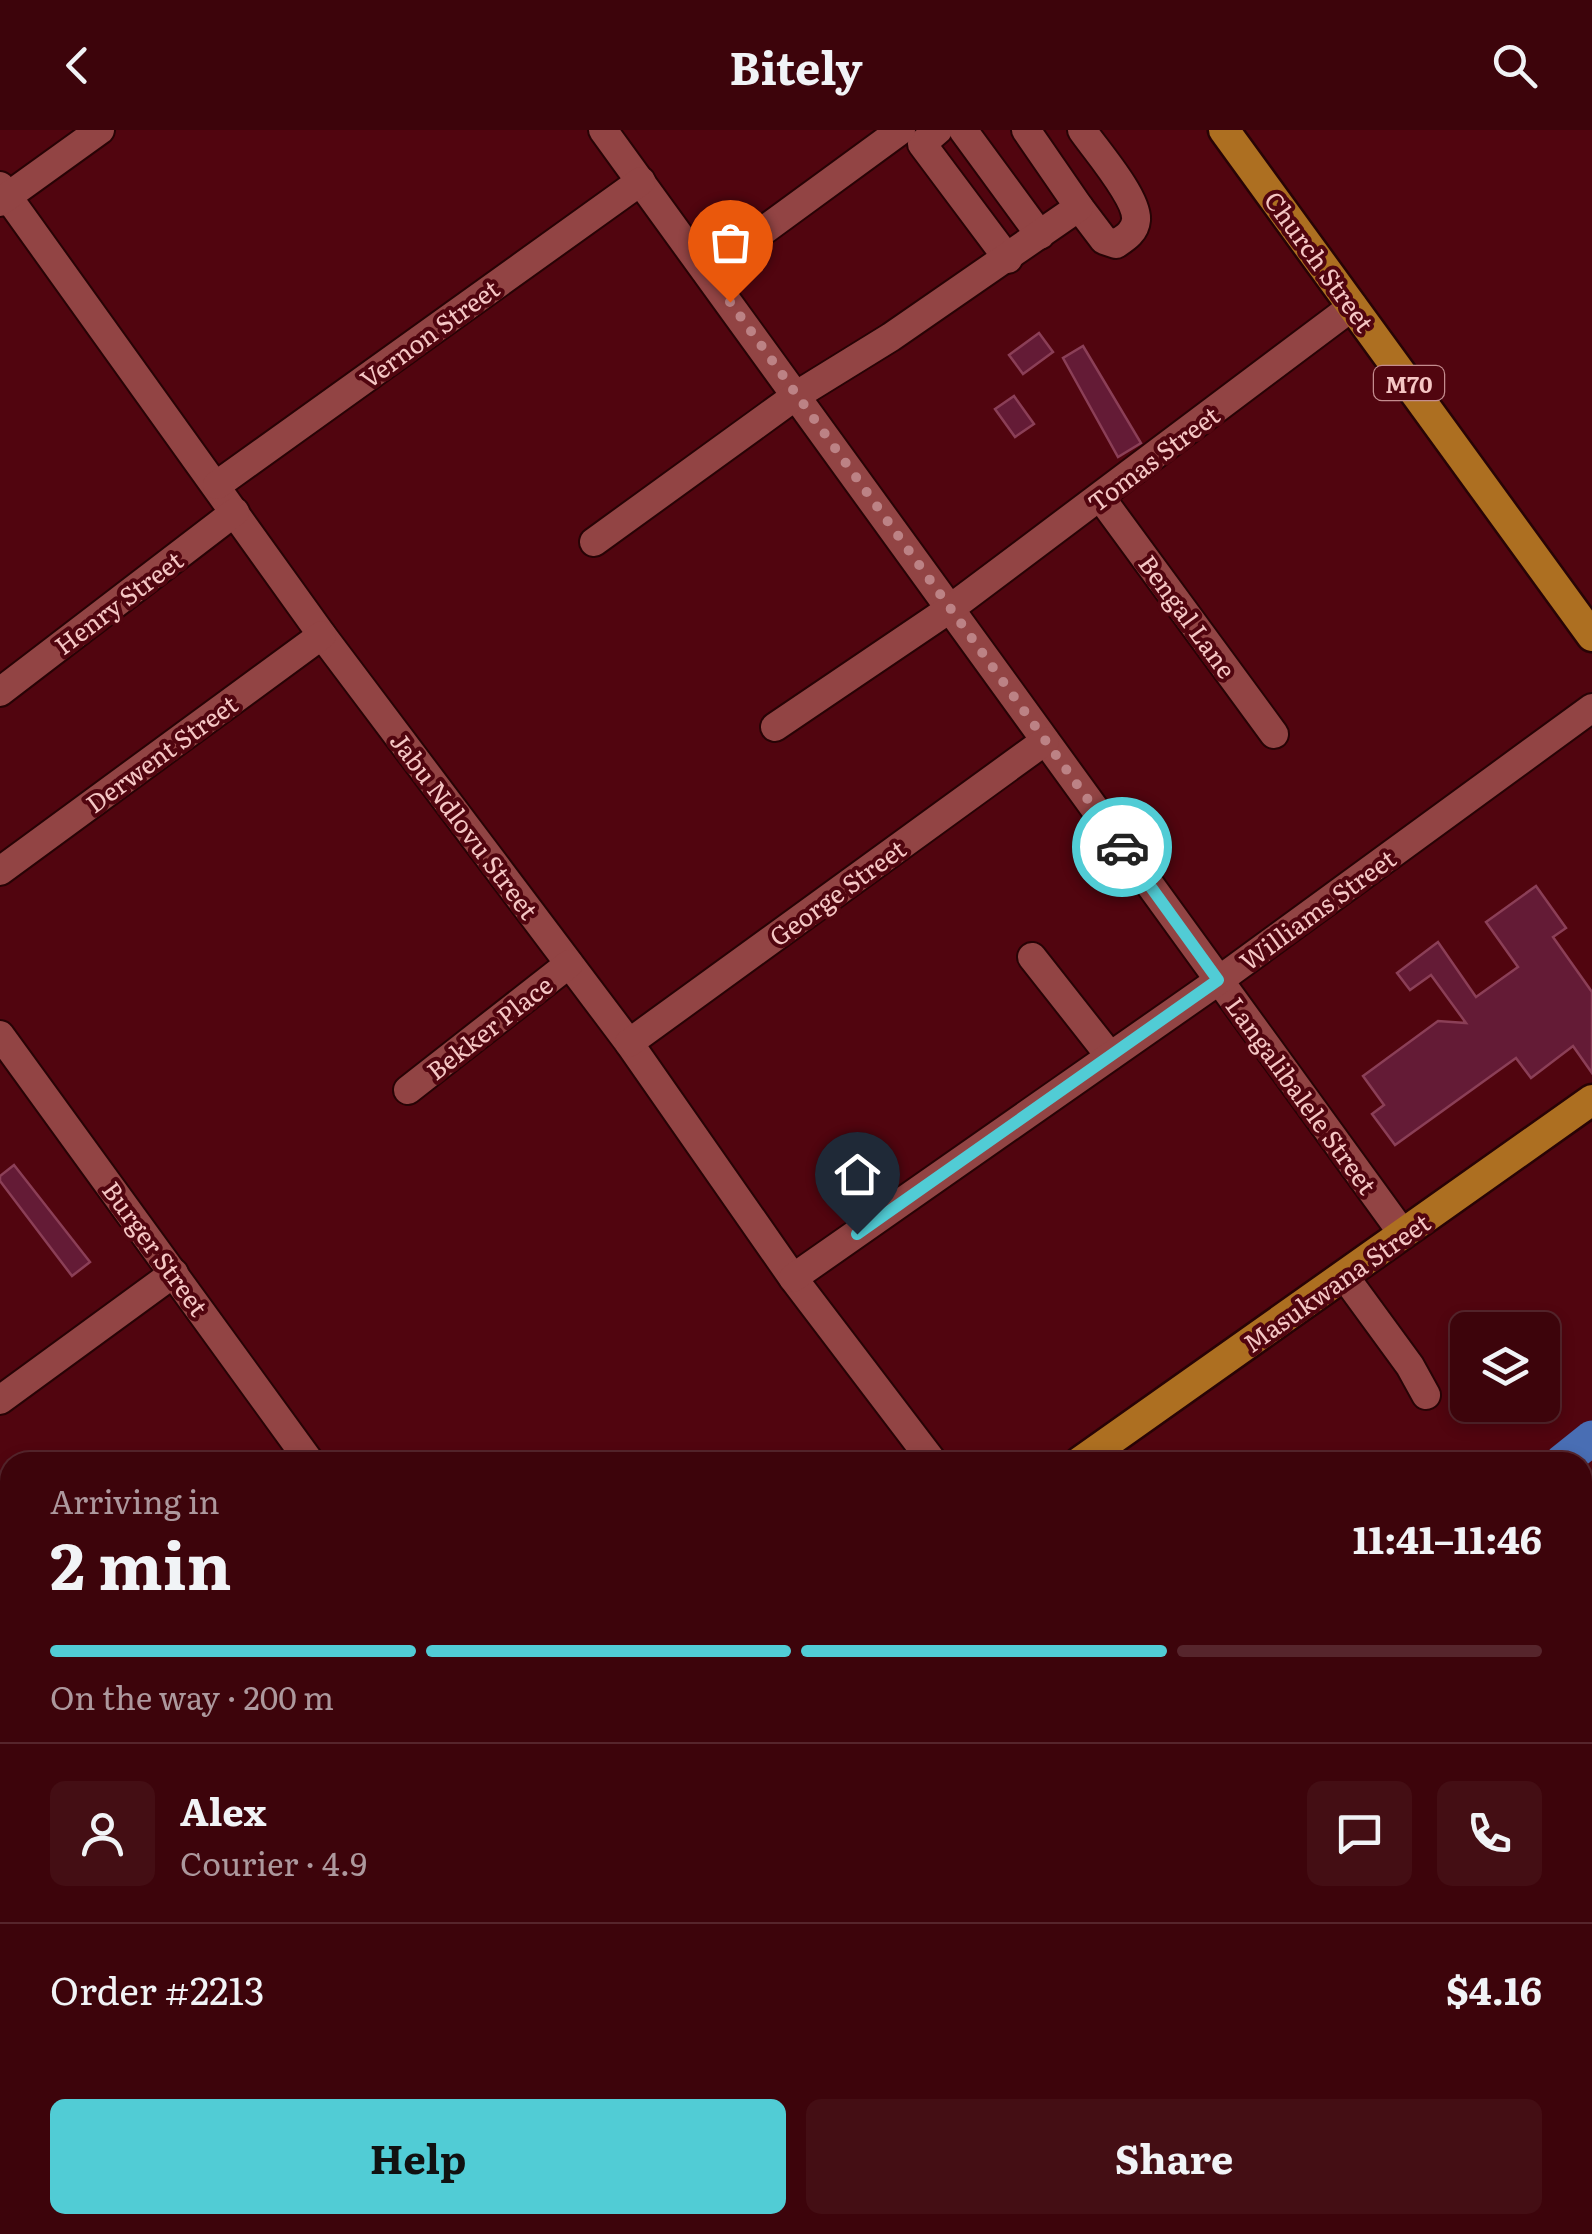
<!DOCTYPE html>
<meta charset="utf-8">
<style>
:root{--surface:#3d040b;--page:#440e14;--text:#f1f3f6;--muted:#ad989d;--line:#56252c;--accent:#51ccd5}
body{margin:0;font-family:Literata,serif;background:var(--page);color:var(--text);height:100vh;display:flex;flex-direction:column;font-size:38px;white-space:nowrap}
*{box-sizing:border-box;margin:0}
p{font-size:32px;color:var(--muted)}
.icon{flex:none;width:55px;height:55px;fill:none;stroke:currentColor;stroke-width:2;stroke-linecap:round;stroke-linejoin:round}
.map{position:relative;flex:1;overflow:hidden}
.sheet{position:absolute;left:0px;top:1322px;width:1592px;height:782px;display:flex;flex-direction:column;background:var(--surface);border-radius:30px 30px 0 0;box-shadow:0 5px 15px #0003,0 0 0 2px var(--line)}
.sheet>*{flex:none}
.tools{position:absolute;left:1450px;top:1182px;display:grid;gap:20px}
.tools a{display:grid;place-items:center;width:110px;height:110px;border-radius:15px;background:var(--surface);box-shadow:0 5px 15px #0003,0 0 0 2px var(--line);font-size:50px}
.pin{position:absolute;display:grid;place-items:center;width:85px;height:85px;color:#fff;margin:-102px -42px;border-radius:50% 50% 50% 0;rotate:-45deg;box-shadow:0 0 10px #0007}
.pin .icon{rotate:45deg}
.courier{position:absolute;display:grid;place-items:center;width:100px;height:100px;margin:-50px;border:8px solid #51ccd5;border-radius:50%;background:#fff;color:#222;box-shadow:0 2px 12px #0007}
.headline em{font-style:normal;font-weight:700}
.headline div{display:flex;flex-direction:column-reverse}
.headline{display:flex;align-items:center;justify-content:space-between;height:170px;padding:0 50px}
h1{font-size:65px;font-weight:700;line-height:75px}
.bar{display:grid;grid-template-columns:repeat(4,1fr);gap:15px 10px;align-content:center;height:120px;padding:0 50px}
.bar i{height:12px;border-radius:8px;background:var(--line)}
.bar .active{background:var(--accent)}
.bar p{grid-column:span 4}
.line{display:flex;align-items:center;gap:25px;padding:0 50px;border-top:2px solid var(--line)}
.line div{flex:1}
.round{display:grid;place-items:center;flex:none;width:105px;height:105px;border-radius:15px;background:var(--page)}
.action{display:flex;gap:20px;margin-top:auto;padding:20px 50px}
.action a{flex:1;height:115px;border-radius:15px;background:var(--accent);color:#111;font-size:40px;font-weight:700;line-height:115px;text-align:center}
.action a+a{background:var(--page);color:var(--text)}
header{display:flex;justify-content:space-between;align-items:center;height:130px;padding:0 50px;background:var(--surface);font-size:45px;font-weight:700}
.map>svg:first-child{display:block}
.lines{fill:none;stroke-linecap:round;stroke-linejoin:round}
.river{stroke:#496eb4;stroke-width:35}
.building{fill:#641b36;stroke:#8b3f57;stroke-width:2.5}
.minor-casing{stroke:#270305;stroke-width:32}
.major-casing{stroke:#270305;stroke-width:35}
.minor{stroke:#924444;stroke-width:28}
.major{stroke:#ad6f21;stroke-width:30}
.done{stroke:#bc8285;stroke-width:10;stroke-dasharray:0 18}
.route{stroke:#51ccd5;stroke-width:12}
.labels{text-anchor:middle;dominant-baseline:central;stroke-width:8;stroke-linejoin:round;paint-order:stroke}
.shield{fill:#51050f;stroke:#c48c8e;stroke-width:2.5}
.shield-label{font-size:22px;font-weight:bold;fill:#f5c6c4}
.street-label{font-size:25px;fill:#f5c6c4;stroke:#51050f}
</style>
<header><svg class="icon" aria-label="back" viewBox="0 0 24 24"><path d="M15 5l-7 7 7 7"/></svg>Bitely<svg class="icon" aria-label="search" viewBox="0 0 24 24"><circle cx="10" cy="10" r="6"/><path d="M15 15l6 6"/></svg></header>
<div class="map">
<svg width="1592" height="2104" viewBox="0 0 1592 2104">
<rect width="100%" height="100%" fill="#51050f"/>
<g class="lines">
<g class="river">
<path d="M1562,1332L1592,1308"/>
<path d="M503,2104L516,2095"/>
</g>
</g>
<g class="building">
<path d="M1039,203L1053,222L1023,244L1009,225Z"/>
<path d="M1083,216L1141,313L1118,327L1063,228Z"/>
<path d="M1014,266L1034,294L1015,307L995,279Z"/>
<path d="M1536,756L1566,798L1553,807L1592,862V943L1573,916L1531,948L1516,928L1395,1015L1372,984L1384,975L1363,946L1438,891L1466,893L1431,845L1410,860L1397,843L1438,812L1476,867L1518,837L1486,792Z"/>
<path d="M14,1035L90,1132L72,1146L0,1051V1046Z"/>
</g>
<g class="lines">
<g class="minor-casing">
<g id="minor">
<path d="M603,0L1403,1104"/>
<path d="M938,0L922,14L1008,129"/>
<path d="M963,0L1040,105"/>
<path d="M0,56L322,505L629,913L793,1148L933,1332"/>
<path d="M0,72L100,0"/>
<path d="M1079,77L1104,110L1116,114C1125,108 1135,102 1136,90C1138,68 1095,19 1082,0"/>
<path d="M708,141L901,0"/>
<path d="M217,355L641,51"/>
<path d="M1101,368L1274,604"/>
<path d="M594,412L797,265L891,207L1079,77L1026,0"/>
<path d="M0,562L235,382"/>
<path d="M775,597L951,478L1353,176"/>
<path d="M0,741L322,505"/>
<path d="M1032,827L1110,926"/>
<path d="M0,905L310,1332"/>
<path d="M629,913L1045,611"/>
<path d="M408,960L569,834"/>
<path d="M1345,1147L1410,1236L1426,1265"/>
<path d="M793,1148L1218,851L1592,578"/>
<path d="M0,1270L174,1143"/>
<path d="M1582,1525L1592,1517"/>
<path d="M1582,1551L1592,1543"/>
<path d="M1582,1616L1592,1629"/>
<path d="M1582,1711L1592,1724"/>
<path d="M0,1762L10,1774"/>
<path d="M0,1789L10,1806"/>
<path d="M1582,1790L1592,1803"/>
<path d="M1582,1853L1592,1846"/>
<path d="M1582,1874L1592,1888"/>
<path d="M1582,1967L1592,1980"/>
<path d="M1582,2044L1592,2036"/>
<path d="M1148,2095L1154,2104"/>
<path d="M1352,2095L1355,2104"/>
<path d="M1478,2095L1485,2104"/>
<path d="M950,2104L951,2095"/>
<path d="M1509,2104L1520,2095"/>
</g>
</g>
<g class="major-casing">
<g id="major">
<path d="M1224,0L1592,506"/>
<path d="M1080,1332L1592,970"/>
<path d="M0,1926L10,1922"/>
<path d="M0,2010L10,2008"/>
</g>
</g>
<use href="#minor" class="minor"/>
<use href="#major" class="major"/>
</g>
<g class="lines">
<path class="done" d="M730,172L1122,717"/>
<path class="route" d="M857,1104L1218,850L1122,717"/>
</g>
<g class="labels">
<rect class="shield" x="1374" y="236" width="70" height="34" rx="8"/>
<g class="shield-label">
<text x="1409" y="253">M70</text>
</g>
<g class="street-label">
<text transform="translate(1320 131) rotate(54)">Church Street</text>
<text transform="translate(429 203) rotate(-36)">Vernon Street</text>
<text transform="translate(1153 328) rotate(-37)">Tomas Street</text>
<text transform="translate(118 472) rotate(-37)">Henry Street</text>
<text transform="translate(1188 486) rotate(54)">Bengal Lane</text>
<text transform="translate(161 623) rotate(-36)">Derwent Street</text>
<text transform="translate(465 695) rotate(53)">Jabu Ndlovu Street</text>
<text transform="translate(837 762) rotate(-36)">George Street</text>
<text transform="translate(1317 779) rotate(-36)">Williams Street</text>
<text transform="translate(489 897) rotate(-38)">Bekker Place</text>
<text transform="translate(1302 965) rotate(54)">Langalibalele Street</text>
<text transform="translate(156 1118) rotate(54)">Burger Street</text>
<text transform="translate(1336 1152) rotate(-35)">Masukwana Street</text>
</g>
</g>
</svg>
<div class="tools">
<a><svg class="icon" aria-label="layers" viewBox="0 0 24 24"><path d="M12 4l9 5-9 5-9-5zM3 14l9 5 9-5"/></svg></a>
</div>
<div class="pin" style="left:730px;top:172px;background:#ea580c"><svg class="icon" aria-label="bag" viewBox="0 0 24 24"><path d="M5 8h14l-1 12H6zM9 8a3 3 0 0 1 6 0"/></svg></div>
<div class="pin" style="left:857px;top:1104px;background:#1f2937"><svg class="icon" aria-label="home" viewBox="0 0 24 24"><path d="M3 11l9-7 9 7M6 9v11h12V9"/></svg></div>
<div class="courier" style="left:1122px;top:717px"><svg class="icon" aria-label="car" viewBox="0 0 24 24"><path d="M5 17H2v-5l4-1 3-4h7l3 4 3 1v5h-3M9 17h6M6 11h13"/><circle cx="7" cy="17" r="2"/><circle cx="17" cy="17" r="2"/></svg></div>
<section class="sheet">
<div class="headline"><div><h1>2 min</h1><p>Arriving in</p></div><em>11:41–11:46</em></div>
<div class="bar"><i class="active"></i><i class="active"></i><i class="active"></i><i></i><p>On the way · 200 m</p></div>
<div class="line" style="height:180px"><a class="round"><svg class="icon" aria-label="person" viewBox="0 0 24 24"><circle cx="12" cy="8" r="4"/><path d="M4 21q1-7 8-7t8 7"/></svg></a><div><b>Alex</b><p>Courier · 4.9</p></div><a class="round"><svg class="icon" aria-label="chat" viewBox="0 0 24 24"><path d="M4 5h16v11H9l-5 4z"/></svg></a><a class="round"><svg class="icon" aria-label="phone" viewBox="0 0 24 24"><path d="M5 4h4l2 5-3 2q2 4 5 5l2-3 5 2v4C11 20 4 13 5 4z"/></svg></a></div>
<div class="line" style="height:130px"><div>Order #2213</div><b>$4.16</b></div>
<div class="action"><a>Help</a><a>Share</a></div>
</section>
</div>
